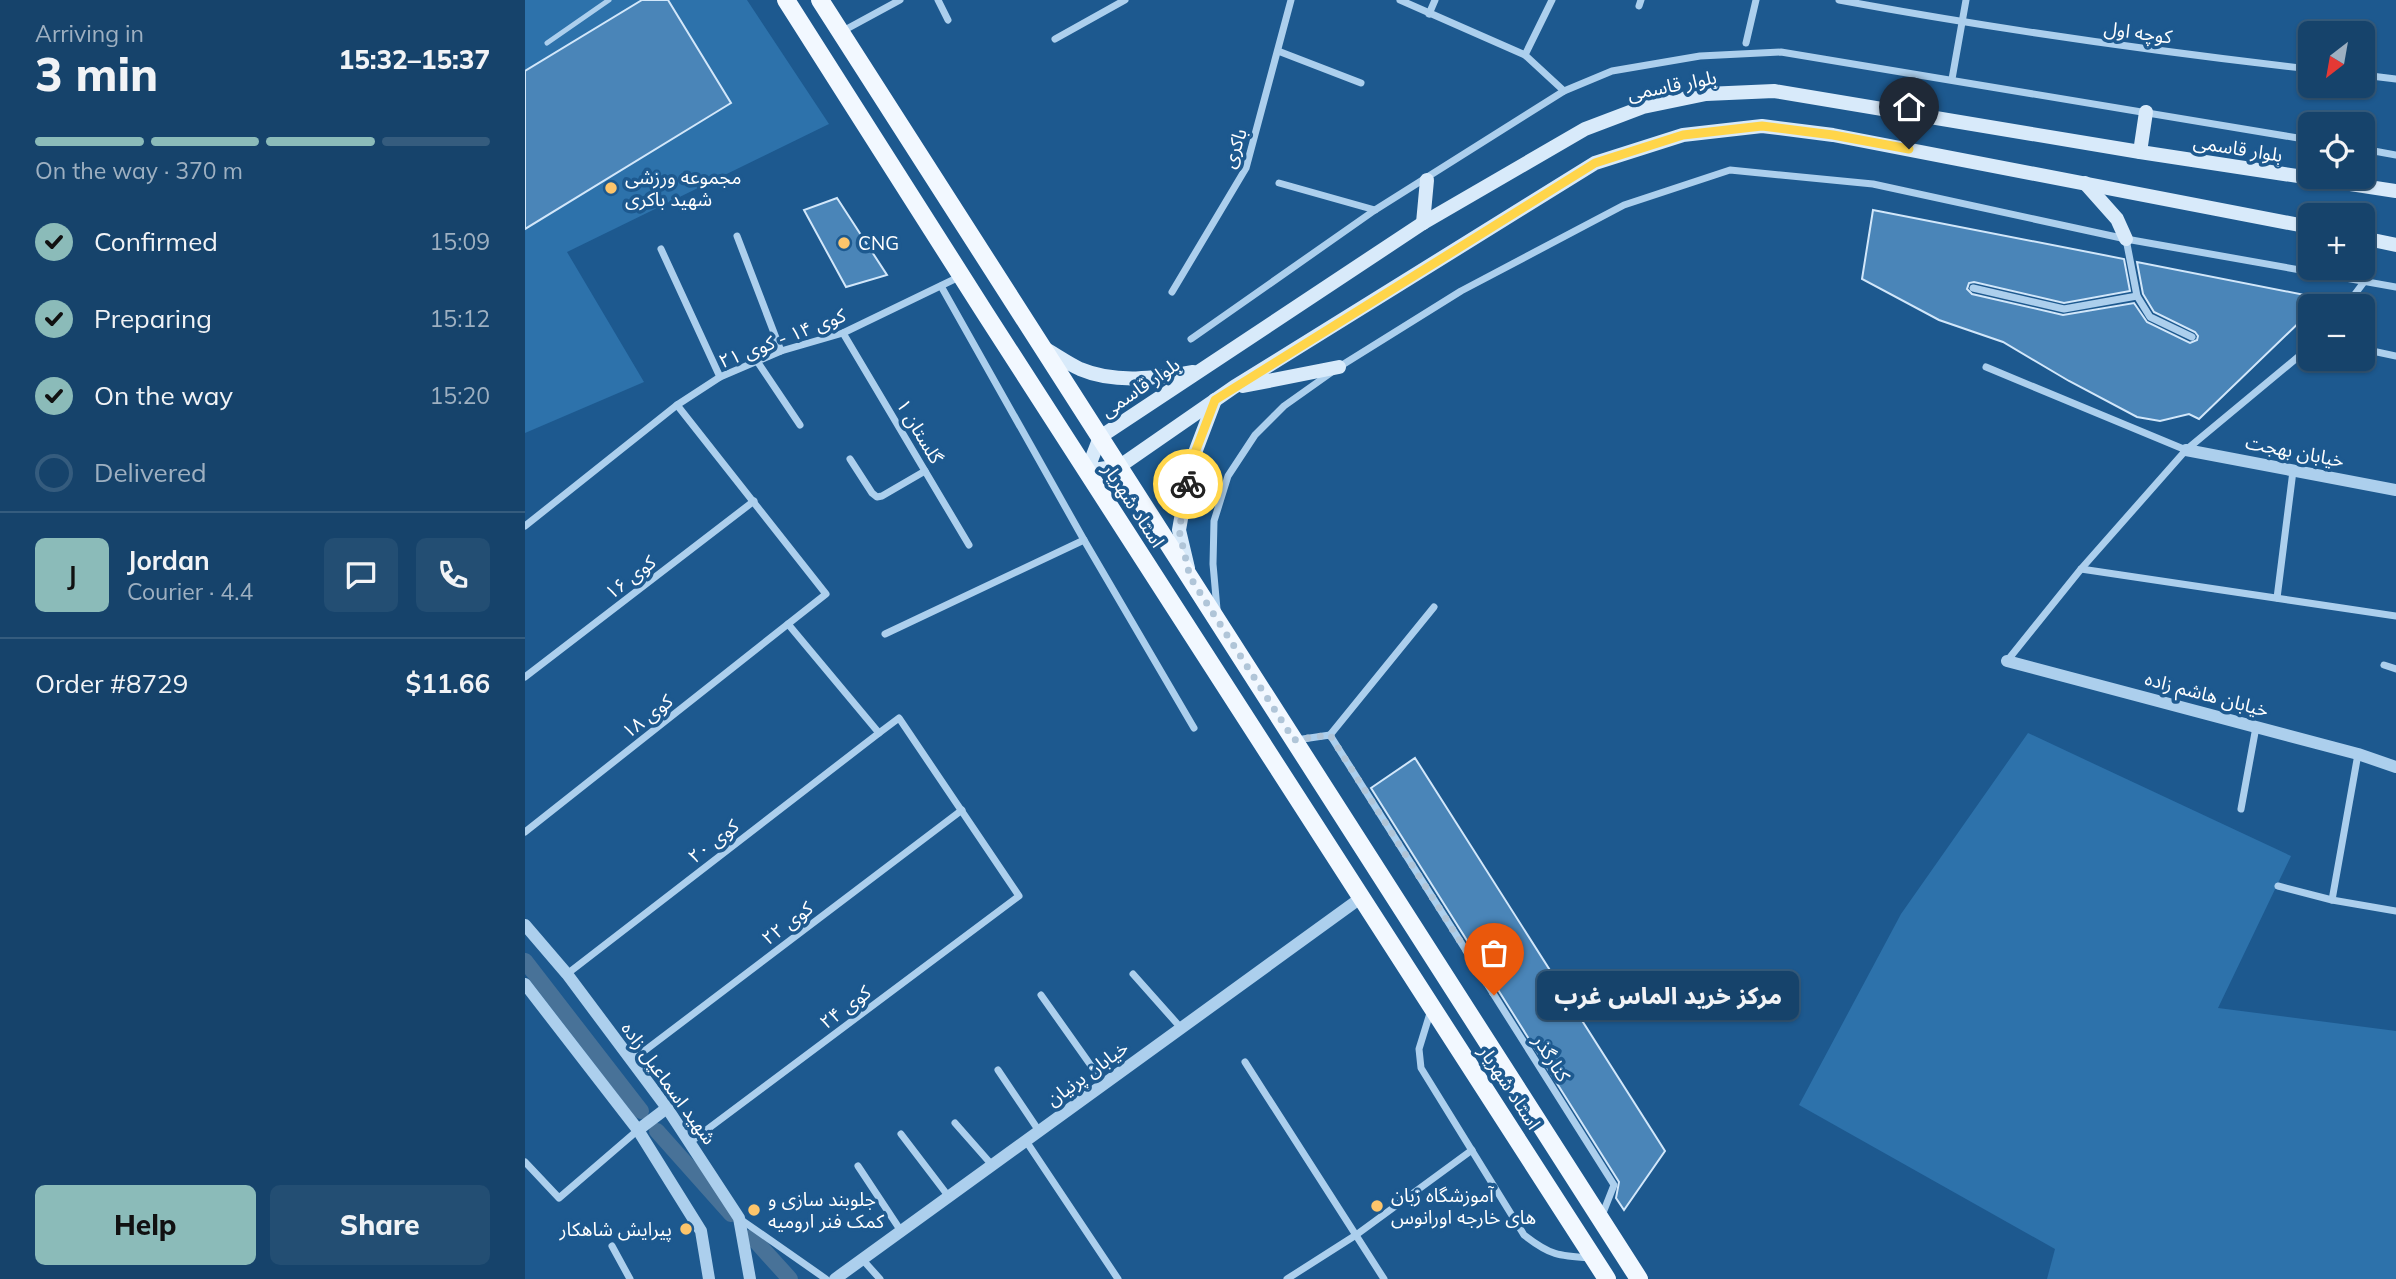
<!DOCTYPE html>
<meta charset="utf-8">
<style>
:root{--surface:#16436b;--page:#234e73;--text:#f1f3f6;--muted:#9eb0c1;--line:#355c7e;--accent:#8bbbb9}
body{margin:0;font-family:Mulish,"Noto Sans Arabic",sans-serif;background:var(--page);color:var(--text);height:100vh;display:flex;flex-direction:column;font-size:26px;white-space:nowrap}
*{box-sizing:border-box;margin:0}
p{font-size:23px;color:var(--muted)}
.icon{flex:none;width:38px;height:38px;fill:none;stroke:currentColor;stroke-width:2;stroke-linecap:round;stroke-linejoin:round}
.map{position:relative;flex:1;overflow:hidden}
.panel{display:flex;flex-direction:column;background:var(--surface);width:525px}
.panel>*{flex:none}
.needle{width:46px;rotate:211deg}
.tools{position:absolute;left:1773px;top:21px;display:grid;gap:14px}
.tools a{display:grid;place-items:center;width:77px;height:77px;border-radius:10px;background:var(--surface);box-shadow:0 2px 5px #0004,0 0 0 2px var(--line);font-size:35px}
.pin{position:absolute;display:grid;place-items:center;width:60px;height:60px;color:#fff;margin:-72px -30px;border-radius:50% 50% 50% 0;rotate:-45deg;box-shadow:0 0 7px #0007}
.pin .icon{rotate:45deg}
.courier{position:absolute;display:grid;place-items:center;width:70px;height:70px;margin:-35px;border:5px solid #ffd54a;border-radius:50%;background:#fff;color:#222;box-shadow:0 2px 9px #0007}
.bubble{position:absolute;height:49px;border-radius:10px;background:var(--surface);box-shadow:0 2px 5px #0004,0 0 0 2px var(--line);font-size:23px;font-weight:800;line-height:49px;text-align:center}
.summary em{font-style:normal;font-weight:800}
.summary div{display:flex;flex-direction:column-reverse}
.summary{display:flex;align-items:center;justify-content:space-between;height:119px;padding:0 35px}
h1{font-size:46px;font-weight:800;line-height:52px}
.bar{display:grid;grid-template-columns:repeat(4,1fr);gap:10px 7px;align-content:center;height:84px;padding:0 35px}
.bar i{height:9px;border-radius:5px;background:var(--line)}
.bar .on{background:var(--accent)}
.bar p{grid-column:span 4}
.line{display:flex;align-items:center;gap:18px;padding:0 35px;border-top:2px solid var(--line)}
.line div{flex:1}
.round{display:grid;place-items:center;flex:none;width:74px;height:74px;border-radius:10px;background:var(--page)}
ol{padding:0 35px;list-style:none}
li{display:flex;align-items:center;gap:21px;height:77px}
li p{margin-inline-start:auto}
li .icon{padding:7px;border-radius:50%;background:var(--accent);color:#111;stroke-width:4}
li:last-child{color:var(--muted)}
li i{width:38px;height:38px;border:4px solid var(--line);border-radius:50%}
.action{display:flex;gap:14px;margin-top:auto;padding:14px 35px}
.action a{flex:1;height:80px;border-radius:10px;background:var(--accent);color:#111;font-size:28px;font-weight:800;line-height:80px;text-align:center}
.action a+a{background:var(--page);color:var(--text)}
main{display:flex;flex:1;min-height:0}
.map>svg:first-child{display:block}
.green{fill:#2d72ab}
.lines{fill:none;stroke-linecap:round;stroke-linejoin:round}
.canal{stroke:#487298;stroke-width:16}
.building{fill:#4a85b8;stroke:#d2e7fa;stroke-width:2}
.service{stroke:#accfed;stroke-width:5}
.minor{stroke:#accfed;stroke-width:7}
.tertiary{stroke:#accfed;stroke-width:12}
.secondary{stroke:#d8eafa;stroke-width:14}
.primary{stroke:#f2f8ff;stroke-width:18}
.done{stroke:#b0c5d8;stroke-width:7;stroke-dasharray:0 12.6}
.route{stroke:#ffd54a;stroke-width:9}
.poi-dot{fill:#fdc56b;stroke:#1d598f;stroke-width:2.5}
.labels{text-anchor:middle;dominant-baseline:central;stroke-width:7;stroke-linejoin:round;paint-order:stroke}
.street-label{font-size:19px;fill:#fff;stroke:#1d598f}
.poi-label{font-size:19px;fill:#fff;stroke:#1d598f;text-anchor:start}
</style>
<main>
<section class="panel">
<div class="summary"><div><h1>3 min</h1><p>Arriving in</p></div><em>15:32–15:37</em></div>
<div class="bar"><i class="on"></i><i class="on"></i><i class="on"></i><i></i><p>On the way · 370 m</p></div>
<ol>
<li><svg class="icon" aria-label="check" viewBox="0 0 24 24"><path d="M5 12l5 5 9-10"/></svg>Confirmed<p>15:09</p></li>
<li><svg class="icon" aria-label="check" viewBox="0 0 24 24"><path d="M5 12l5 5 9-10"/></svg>Preparing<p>15:12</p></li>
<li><svg class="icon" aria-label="check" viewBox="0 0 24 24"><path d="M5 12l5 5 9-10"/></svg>On the way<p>15:20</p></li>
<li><i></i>Delivered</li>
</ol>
<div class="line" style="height:126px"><b class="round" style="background:var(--accent);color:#111">J</b><div><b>Jordan</b><p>Courier · 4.4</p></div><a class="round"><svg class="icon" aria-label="chat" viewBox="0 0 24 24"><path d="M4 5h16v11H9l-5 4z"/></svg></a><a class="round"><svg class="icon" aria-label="phone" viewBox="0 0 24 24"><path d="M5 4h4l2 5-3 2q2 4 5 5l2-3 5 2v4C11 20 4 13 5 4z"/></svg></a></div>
<div class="line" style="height:91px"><div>Order #8729</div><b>$11.66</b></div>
<div class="action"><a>Help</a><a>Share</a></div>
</section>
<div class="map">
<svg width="1871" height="1279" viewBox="0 0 1871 1279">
<rect width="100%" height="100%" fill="#1d598f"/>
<g class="green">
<path d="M0,0H222L304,124L42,252L119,382L0,433Z"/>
<path d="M1503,733L1766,856L1693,1008L1871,1031V1279H1522L1530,1249L1274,1105L1376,914Z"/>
</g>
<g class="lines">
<g class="canal">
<path d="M0,961L116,1111"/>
<path d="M132,1131L206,1214"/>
<path d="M227,1237L265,1279"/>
</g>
</g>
<g class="building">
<path d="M117,0H143L206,103L0,229V71Z"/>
<path d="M312,198L362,275L321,287L279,210Z"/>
<path d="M1348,210L1599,259L1605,291L1539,303L1449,282L1444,283L1442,289L1447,294L1538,315L1609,303L1622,322L1665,343L1672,340L1673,336L1670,332L1629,312L1618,294L1612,262L1800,299L1792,306H1785V312L1674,419L1664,414L1635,421L1612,417L1544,381L1478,342L1414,320L1337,279Z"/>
<path d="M890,758L1140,1151L1099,1210L1091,1198L1094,1182L846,788Z"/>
</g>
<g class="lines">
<path class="service" d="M22,43L84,0"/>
<g class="minor">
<path d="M413,0L423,20"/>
<path d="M875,0L1000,55L1039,91"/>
<path d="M1314,0C1470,29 1627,51 1785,69"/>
<path d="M1114,6L1116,0"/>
<path d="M904,14L910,0"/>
<path d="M316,32L375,0"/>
<path d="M530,39L600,0"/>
<path d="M1221,43L1231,0"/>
<path d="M753,51L836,83"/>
<path d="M1000,55L1027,0"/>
<path d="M1838,75L1871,79"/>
<path d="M1427,79L1441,0"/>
<path d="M1838,149L1871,155"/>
<path d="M754,183L850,210"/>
<path d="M212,236L256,351"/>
<path d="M1601,239L1612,296L1625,317L1667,337"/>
<path d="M136,249L195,377"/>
<path d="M416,286L559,540L669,728"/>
<path d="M1448,288L1539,309L1612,296"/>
<path d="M647,292L721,168L766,0"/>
<path d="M1821,306L1839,282"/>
<path d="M318,333L444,545"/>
<path d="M666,339L850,210L1039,91L1087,71L1175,56L1256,52L1785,140"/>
<path d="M1838,349L1871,356"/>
<path d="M232,361L275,425"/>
<path d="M1461,367L1661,450"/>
<path d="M152,405L301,594L263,624L354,733L374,718L494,896L164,1143"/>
<path d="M325,459L347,493L352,497L357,496L400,471"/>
<path d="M0,526L152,405L195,377L256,351L318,333L436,276"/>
<path d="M1556,569L1871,616"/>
<path d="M1752,598L1768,471"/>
<path d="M692,609L688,564L689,521L703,476L730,435L759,406L814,367L936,291L1099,205L1205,170L1348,184L1601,239L1871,287"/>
<path d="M360,634L559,540"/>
<path d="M1482,661L1556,569L1661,450L1785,347"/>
<path d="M1859,665L1871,669"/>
<path d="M0,677L229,501"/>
<path d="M805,735L909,607"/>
<path d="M771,740L805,735L1089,1185L1076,1218"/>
<path d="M1716,809L1731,727"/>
<path d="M0,832L263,624"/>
<path d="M1753,886L1807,900L1871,911"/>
<path d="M1807,900L1833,754"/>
<path d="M42,974L354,733"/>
<path d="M608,974L656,1028"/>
<path d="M516,995L579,1084"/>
<path d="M906,1010L894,1049L896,1068L999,1235C1026,1256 1034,1256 1067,1258"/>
<path d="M105,1059L114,1055L437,810"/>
<path d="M720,1062L859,1279"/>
<path d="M473,1070L514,1131"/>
<path d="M430,1123L467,1165"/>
<path d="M376,1134L424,1197"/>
<path d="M501,1141L593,1279"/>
<path d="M0,1162L34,1198L113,1130"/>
<path d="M333,1166L376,1231"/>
<path d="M215,1219L301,1279"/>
<path d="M87,1246L105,1279"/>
<path d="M337,1259L355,1279"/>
<path d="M762,1279L831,1235L947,1150"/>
</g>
<g class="tertiary">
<path d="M1661,450L1871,490"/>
<path d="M1482,661L1833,754L1871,767"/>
<path d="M0,925L42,974L142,1108L214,1218L225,1279"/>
<path d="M0,984L113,1130L176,1231L184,1279"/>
<path d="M113,1130L142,1108"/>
<path d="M310,1279L837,897"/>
</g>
<g class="secondary">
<path d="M1615,152L1621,112"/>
<path d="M1560,183L1592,219L1601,239"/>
<path d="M898,223L902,180"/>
<path d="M1785,227L1308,135L1237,126L1158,135L1070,163L709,387L595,466L562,471L575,437L898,223L1060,129L1118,107L1181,94L1249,91L1615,152L1871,191"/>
<path d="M1838,238L1871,245"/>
<path d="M517,347C530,354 542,363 555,369C590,384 632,378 668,372"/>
<path d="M718,386L814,367"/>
<path d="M663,568L654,530L659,502L668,458L690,400"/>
</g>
<g class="primary">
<path d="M261,0L460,313L1082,1279"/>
<path d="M295,0L1114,1279"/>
</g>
</g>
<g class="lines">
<path class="done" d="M663,484L654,530L665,577L769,740L805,735L969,995"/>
<path class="route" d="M663,484L668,458L690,400L1070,163L1158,135L1237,126L1308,135L1384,149"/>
</g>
<g class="poi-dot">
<circle cx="86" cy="188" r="7"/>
<circle cx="319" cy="243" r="7"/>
<circle cx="852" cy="1206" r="7"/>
<circle cx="229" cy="1210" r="7"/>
<circle cx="161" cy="1229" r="7"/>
</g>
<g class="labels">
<g class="street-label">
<text transform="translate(1613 32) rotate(8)">کوچه اول</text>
<text transform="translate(1147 85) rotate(-11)">بلوار قاسمی</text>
<text transform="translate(709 148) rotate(-71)">باکری</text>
<text transform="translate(1713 148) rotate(9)">بلوار قاسمی</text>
<text transform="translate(257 338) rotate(-21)">کوی ۱۴ - کوی ۲۱</text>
<text transform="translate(615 387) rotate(-34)">بلوار قاسمی</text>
<text transform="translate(395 431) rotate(59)">۱ گلستان</text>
<text transform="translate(1770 451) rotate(11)">خیابان بهجت</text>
<text transform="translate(609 505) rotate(57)">استاد شهریار</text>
<text transform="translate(105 577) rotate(-38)">کوی ۱۶</text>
<text transform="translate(1682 694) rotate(15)">خیابان هاشم زاده</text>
<text transform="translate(122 716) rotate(-38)">کوی ۱۸</text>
<text transform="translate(188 841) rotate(-38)">کوی ۲۰</text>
<text transform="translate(262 923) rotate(-37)">کوی ۲۲</text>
<text transform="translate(320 1007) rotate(-37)">کوی ۲۴</text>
<text transform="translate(1027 1058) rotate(58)">کنارگذر</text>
<text transform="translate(562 1073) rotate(-36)">خیابان پرنیان</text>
<text transform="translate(144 1083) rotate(54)">شهید اسماعیل زاده</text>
<text transform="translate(985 1087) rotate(57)">استاد شهریار</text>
</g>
<g class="poi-label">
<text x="100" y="177">مجموعه ورزشی<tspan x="100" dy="22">شهید باکری</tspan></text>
<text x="333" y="243">CNG</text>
<text x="866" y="1195">آموزشگاه زبان<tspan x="866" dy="22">های خارجه اورانوس</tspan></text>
<text x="243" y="1199">جلوبند سازی و<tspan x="243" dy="22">کمک فنر ارومیه</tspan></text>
<text x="147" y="1229" text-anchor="end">پیرایش شاهکار</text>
</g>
</g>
</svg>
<div class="tools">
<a><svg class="needle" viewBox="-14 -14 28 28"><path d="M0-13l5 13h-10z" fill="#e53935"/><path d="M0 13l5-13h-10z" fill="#9eb0c1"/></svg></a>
<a><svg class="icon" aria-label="locate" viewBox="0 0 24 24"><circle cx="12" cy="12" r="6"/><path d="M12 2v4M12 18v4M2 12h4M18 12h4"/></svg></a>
<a>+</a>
<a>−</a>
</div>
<div class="pin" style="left:969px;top:995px;background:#ea580c"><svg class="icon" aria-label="bag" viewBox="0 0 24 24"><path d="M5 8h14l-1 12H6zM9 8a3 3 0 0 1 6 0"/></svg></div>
<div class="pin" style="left:1384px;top:149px;background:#1f2937"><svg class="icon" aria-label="home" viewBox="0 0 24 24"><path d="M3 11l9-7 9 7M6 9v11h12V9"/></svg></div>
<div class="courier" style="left:663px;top:484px"><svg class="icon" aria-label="bike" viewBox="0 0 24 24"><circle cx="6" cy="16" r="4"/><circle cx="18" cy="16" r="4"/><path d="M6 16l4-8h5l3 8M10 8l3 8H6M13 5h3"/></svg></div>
<div class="bubble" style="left:1012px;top:971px;width:262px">مرکز خرید الماس غرب</div>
</div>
</main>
